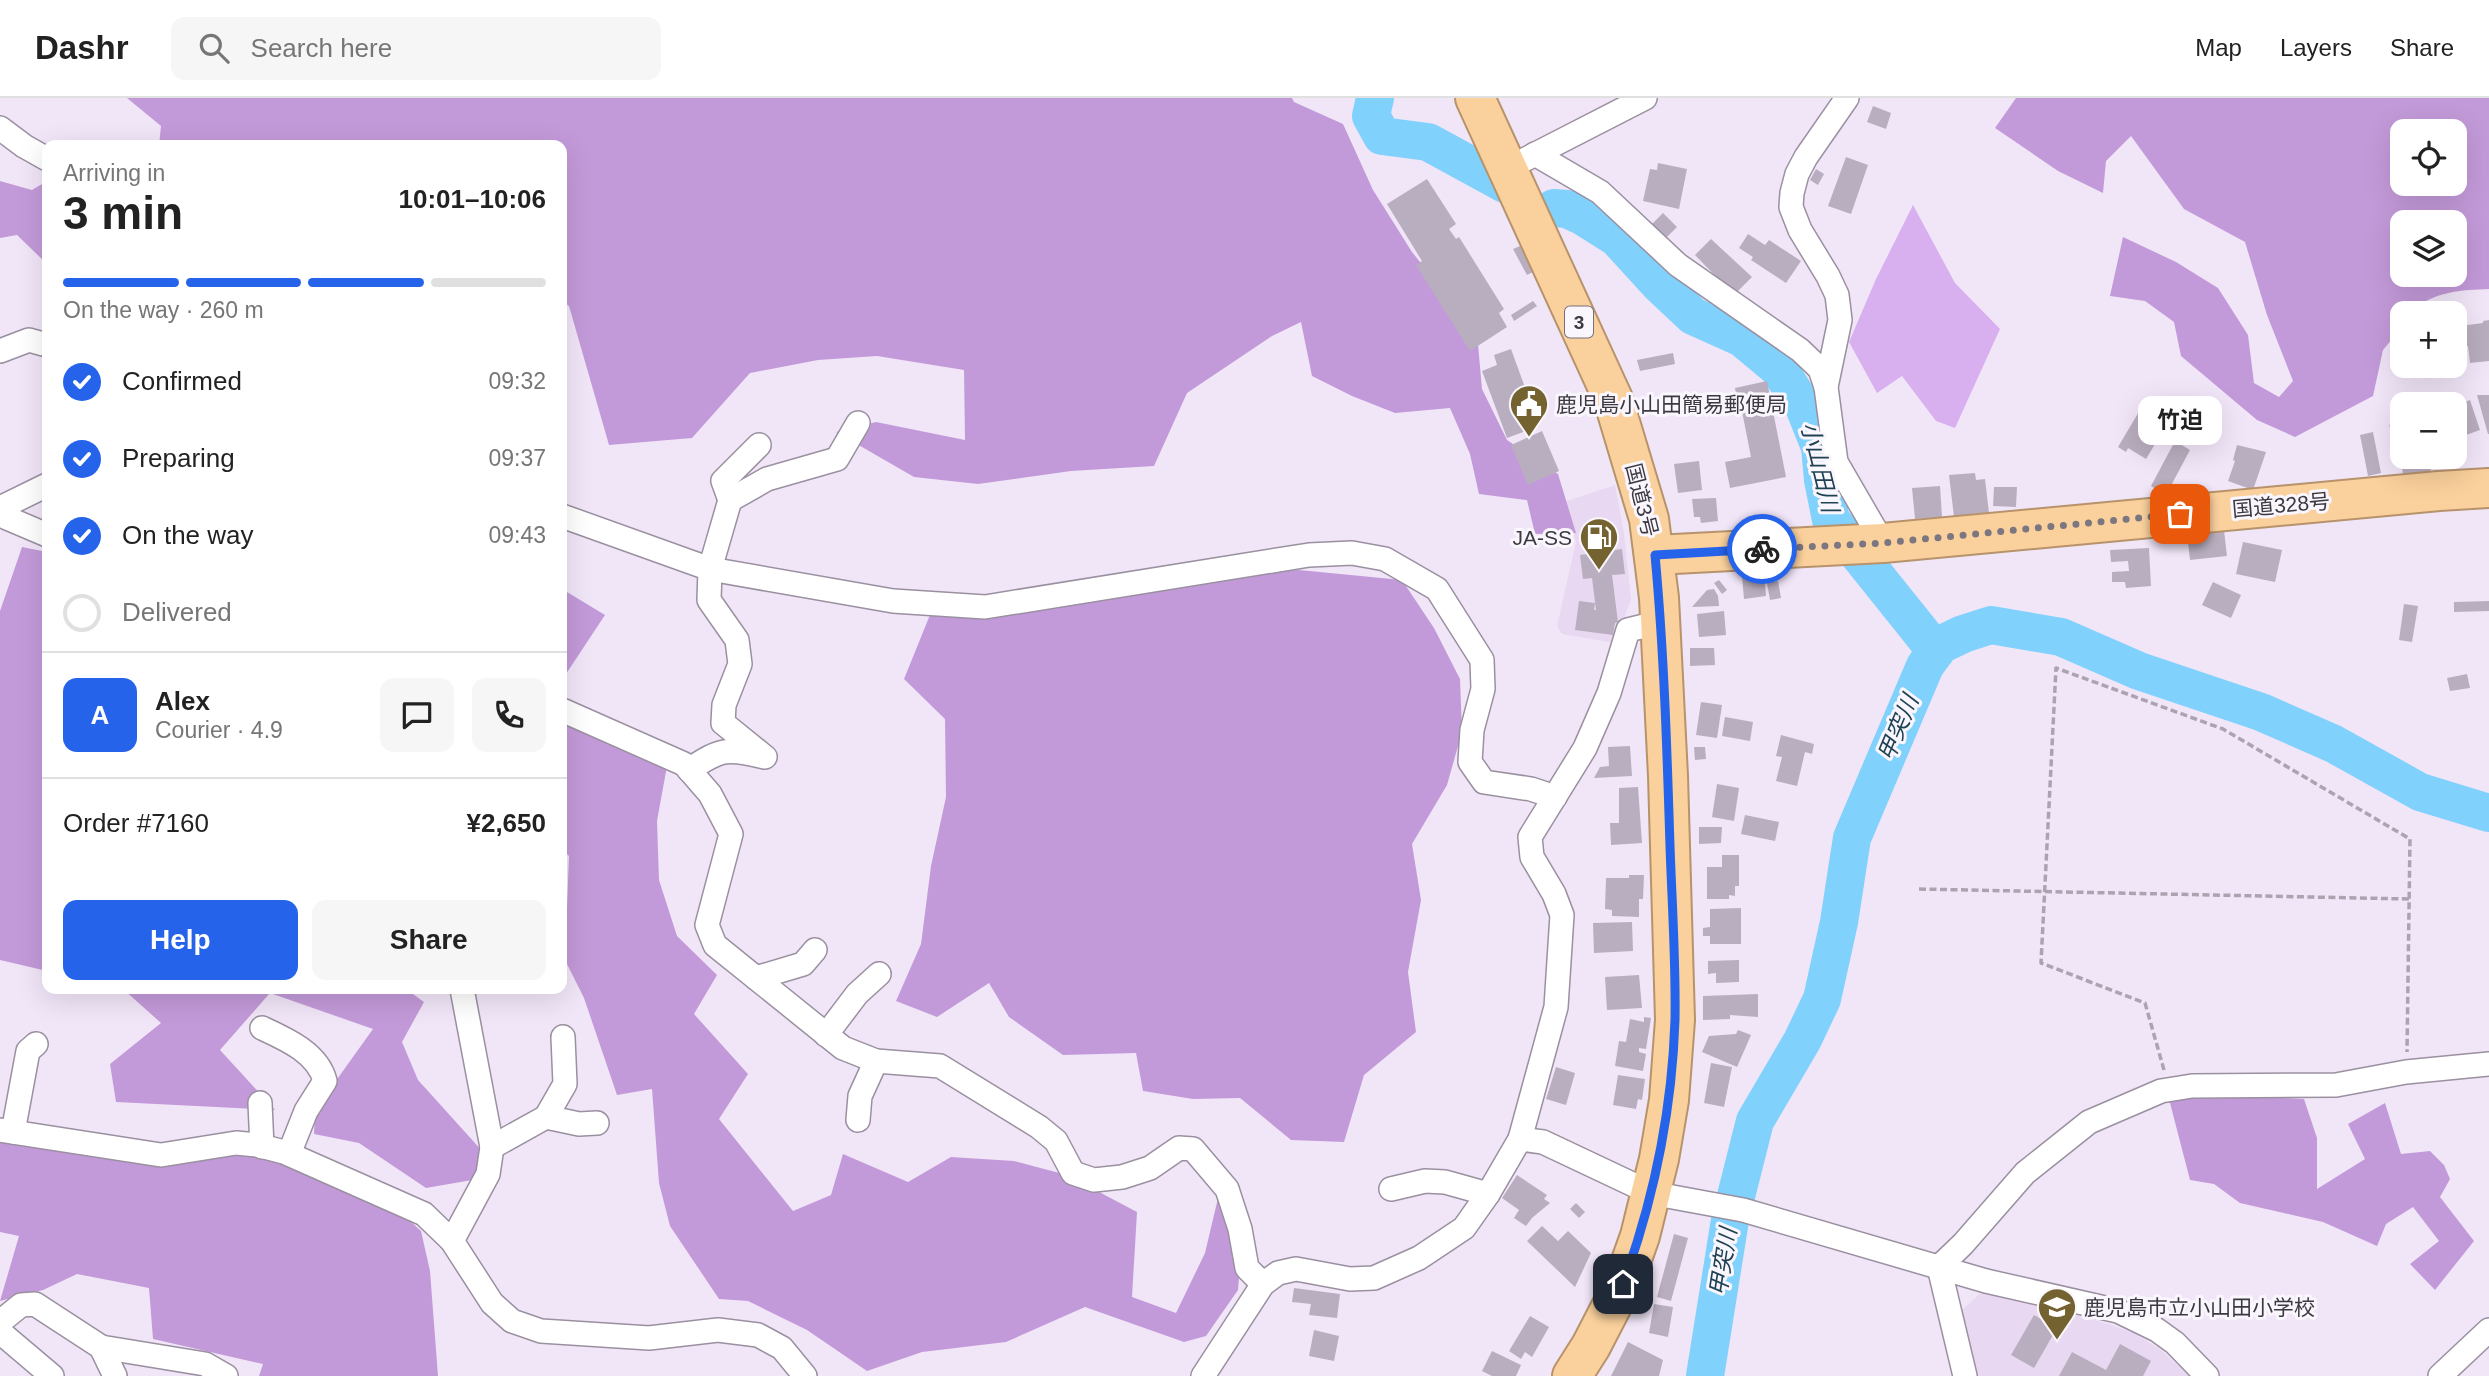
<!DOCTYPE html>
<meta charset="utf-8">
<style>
:root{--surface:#fff;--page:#f6f6f6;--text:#222;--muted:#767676;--line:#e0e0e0;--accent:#2563eb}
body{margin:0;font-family:Arial,"Noto Sans JP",sans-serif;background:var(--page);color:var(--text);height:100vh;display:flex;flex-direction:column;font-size:26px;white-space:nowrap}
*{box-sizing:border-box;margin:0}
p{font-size:23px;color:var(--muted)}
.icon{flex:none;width:38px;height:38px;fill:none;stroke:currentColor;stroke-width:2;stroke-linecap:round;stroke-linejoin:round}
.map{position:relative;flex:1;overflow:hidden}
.details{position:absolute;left:42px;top:42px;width:525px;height:854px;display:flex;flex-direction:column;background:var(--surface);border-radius:14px;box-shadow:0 7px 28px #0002}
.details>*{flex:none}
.controls{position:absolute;left:2390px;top:21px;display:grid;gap:14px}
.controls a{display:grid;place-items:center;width:77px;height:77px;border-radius:14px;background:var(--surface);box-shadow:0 7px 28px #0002;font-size:35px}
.pin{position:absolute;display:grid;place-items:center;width:60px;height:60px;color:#fff;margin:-30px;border-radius:14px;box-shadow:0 4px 10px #0006}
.courier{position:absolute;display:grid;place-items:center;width:70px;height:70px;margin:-35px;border:5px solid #2563eb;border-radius:50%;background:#fff;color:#222;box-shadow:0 2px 9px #0007}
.bubble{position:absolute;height:49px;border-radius:14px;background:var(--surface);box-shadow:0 7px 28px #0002;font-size:23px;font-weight:700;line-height:49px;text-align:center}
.overview em{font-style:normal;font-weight:700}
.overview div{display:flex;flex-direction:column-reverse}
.overview{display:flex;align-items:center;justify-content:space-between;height:119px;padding:0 21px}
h1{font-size:46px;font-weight:700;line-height:52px}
.bar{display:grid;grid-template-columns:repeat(4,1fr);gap:10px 7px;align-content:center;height:84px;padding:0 21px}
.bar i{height:9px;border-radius:5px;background:var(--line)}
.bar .active{background:var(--accent)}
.bar p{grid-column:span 4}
.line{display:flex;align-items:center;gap:18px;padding:0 21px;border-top:2px solid var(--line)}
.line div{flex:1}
.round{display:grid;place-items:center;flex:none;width:74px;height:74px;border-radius:14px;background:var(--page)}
ol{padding:0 21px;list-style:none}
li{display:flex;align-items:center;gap:21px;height:77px}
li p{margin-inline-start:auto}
li .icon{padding:7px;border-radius:50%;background:var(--accent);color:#fff;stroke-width:4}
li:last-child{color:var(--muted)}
li i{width:38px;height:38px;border:4px solid var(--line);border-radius:50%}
.action{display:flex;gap:14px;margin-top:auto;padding:14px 21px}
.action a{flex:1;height:80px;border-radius:14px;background:var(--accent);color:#fff;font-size:28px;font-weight:700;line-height:80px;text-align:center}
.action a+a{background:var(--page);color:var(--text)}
header{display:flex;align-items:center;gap:42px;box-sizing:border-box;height:98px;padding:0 35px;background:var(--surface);border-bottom:2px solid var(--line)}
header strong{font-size:33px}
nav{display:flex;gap:38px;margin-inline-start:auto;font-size:24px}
.search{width:490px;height:63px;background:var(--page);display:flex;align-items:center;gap:18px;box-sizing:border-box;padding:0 24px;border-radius:14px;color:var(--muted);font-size:26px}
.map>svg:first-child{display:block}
.built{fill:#e8d8f1}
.green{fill:#d9b0ef}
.forest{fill:#c39ad9;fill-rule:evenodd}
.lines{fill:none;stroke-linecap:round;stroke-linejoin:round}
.river{stroke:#80d1fc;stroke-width:38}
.building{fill:#b9aebf}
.minor-casing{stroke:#9a90a0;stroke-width:26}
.trunk-casing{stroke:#b7936c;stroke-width:42}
.path{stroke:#aca3b1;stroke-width:3.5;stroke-dasharray:7 3.5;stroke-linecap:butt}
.minor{stroke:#fff;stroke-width:23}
.trunk{stroke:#fad09c;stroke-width:38}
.done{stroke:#7c7680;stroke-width:7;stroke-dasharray:0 12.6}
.route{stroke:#2563eb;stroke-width:9}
.labels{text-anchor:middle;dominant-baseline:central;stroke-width:6;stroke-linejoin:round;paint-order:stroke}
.shield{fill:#faf6fd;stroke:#767279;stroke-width:2}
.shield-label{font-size:19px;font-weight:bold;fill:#3d3940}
.poi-label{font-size:21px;fill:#3d3940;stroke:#faf6fd;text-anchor:start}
.street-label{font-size:21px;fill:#3d3940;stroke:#faf6fd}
.water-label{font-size:23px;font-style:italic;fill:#1e4254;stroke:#faf6fd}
</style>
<header>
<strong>Dashr</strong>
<div class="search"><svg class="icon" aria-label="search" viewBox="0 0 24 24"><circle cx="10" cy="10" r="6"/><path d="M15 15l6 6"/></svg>Search here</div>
<nav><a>Map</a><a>Layers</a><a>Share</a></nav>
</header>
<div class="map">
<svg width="2489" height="1278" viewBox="0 0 2489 1278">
<rect width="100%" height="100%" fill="#f1e6f8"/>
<g class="built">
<path d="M1615,387L1624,435L1631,502L1615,545L1562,536L1557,528L1576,444L1564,404Z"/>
<path d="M1983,1193L2109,1226L2133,1235L2160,1251L2189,1278H1975L1962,1212Z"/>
</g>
<path class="green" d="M1913,107L1955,185L2000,231L1955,330L1936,323L1902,278L1877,295L1849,244L1876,181Z"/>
<g class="forest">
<path d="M127,0H1292L1294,4L1343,26L1373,92L1412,154L1477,235L1482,291L1507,342L1558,376L1576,435L1535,436L1527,402L1479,396L1470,356L1450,310L1395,315L1352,298L1312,278L1301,224L1272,238L1187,295L1154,368L1071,373L978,386L914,379L836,334L876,324L965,342L964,272L877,258L818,262L750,275L692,340L609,347L569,208L562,203V47H284L277,44L273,47H159L161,28Z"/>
<path d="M2016,0H2489V191C2463,192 2430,193 2412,215H2403V228L2383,252L2373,298L2295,339L2257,322L2181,258L2174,224L2145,203L2110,198L2123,139L2176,164L2218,190L2248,237L2254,285L2279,299L2293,283L2267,217L2245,144L2184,111L2131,38L2106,63L2103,95L2058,73L1995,30ZM2403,33H2455V86H2403ZM2403,124H2455V177H2403Z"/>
<path d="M0,83L32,92L47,83V166L17,137L0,140Z"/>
<path d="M22,449L47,454V873L0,862V513Z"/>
<path d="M1299,472L1402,482L1434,530L1460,581L1462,634L1447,687L1412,746L1421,802L1408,874L1416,934L1364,977L1344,1044L1291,1042L1240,1000L1193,1001L1143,993L1136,955L1063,957L1009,919L989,885L937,919L896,903L921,846L931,768L946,699L945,621L904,581L936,502L1077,499L1225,475Z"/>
<path d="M562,491L605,517L562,582Z"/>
<path d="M562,614L669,657L657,723L659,782L677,838L717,877L694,916L748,976L719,1021L793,1113L831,1097L843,1056L908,1084L951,1059L1014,1063L1067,1077L1137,1114L1132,1199L1176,1215L1205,1155L1218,1100L1241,1155L1238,1192L1206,1238L1184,1244L1085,1209L1006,1244L922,1254L867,1273L807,1232L748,1203L719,1201L670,1128L659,1085L652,991L617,997L584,900L565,862L569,758L562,751Z"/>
<path d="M123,891H406L424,904L402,944L418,982L484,1055L478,1081L426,1090L359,1045L314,1036L315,1012L373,931L270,895L220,952L275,1012L116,1004L110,966L161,925Z"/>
<path d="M2207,996L2304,1001L2317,1040V1091L2365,1061L2348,1026L2385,1005L2401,1056L2430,1053L2444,1067L2450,1081L2440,1099L2474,1143L2435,1192L2410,1166L2439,1143L2413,1109L2386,1126L2377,1148L2323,1124L2240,1105L2214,1086L2190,1082L2169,1001Z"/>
<path d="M0,1042L260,1054L387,1102L421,1133L430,1173L438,1278H259L263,1266L153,1241L149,1190L77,1176L43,1192L0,1203L19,1138L0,1134Z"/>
</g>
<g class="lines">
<g class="river">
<path d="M1375,0L1371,18L1382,38L1428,44L1505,86"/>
<path d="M1554,110L1567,111L1582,118L1617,140L1660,187L1693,218L1742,240L1778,270L1804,309L1820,349L1823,382L1831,422L1936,553"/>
<path d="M1705,1278L1730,1122L1755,1023L1802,943L1822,901L1839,824L1852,740L1925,568L1940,547L1963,536L1991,527L2061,539L2139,573L2261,614L2334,646L2420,694L2489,715"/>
</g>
</g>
<g class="building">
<path d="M1873,8L1891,15L1886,31L1867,24Z"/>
<path d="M1846,59L1868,67L1851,116L1828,108Z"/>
<path d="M1658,65L1687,71L1679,111L1643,103L1650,71L1657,72Z"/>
<path d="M1816,71L1824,76L1818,87L1810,82Z"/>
<path d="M1427,81L1456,126L1449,131L1456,141L1459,139L1504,211L1499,215L1507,229L1470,253L1416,167L1422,163L1387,106Z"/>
<path d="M1663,115L1677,129L1666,140L1652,126Z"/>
<path d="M1748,136L1765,147L1769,142L1801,163L1786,185L1751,162L1753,159L1739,150Z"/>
<path d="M1711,141L1752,179L1734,197L1695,157Z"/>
<path d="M1520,148L1533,174L1527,177L1513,151Z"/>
<path d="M1533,203L1537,208L1514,223L1511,217Z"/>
<path d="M2489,222V263L2470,265L2468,248L2462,249L2460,228L2483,225V223Z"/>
<path d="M1511,251L1539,328L1507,340L1482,273L1497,267L1494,257Z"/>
<path d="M2403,251V268H2415L2402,275L2392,258Z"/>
<path d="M1673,255L1675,266L1640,273L1637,262Z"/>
<path d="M1767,283L1786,379L1730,390L1725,364L1751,359L1739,298H1736L1735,290Z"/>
<path d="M2477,297H2489V336H2488Z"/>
<path d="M2470,302L2480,332L2455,341V307Z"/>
<path d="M2140,312L2166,328L2146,361L2128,350L2126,354L2118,349Z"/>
<path d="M2403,322V362H2402L2389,327Z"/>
<path d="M1542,333L1559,373L1528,387L1511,347Z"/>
<path d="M2373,334L2381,375L2368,378L2360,337Z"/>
<path d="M2175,343L2190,352L2166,397L2151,388Z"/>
<path d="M2237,347L2266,354L2253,392L2228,383L2235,363L2233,362Z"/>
<path d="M1699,363L1702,392L1678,395L1674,366Z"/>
<path d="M2430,366L2431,376L2403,378L2402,368Z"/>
<path d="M1975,375L1976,382L1985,381L1989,415L1954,419L1949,377Z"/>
<path d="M1940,388L1942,419L1915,421L1912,390Z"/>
<path d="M1994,389H2017L2016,409L1993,408Z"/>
<path d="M1716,400L1718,423L1701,425L1700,419H1694L1692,401Z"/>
<path d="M2224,432L2227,458L2190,462L2187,435Z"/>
<path d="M2243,444L2282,452L2275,484L2236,476Z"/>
<path d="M2149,450L2151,488L2126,490L2125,484H2112V474L2129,473L2128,463L2111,464L2110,452Z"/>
<path d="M1622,451L1625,476L1612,477L1618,524L1615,525L1613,537L1575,532L1579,503L1595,505L1594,512H1596L1592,480L1583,481L1580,457Z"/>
<path d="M1764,476L1766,498L1744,501L1742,478Z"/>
<path d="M1719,482L1727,492L1722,496L1714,485Z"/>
<path d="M1778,483L1781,500L1770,502L1767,485Z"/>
<path d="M2213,484L2241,497L2231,520L2202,507Z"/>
<path d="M1714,491L1718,498L1719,508L1692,509L1707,492Z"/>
<path d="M2489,503V513L2454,514V504Z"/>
<path d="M2404,506L2418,508L2412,544L2399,542Z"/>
<path d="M1724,513L1726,537L1699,539L1697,516Z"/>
<path d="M1690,550H1714L1715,567L1690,568Z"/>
<path d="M2467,576L2470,590L2450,593L2447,580Z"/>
<path d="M1701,604L1722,607L1717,640L1696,637Z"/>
<path d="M1725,619L1753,624L1750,643L1722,638Z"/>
<path d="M1781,637L1814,646L1812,656L1805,654L1797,688L1776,683L1782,659L1776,658Z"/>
<path d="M1630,648L1632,678L1594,680L1600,669L1609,668L1608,649Z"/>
<path d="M1694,649H1705L1706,661L1695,662Z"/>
<path d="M1717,686L1739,690L1734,723L1712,719Z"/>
<path d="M1638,689L1642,745L1611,747L1610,725H1619V690Z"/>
<path d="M1745,717L1779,724L1775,743L1741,736Z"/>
<path d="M1699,729H1722L1721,745L1699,746Z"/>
<path d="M1722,757H1739V788H1735V798L1729,797V801H1707V769H1722Z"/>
<path d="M1629,777H1644L1643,801H1639V819L1612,818V812L1605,811L1606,780H1629Z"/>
<path d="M1741,810V846H1710V838H1703V830L1710,829V811Z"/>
<path d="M1632,824L1633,853L1594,855L1593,825Z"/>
<path d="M1739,862V884L1716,885V875L1708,876V863Z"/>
<path d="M1639,877L1642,910L1607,912L1605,879Z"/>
<path d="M1758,896V919L1730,917V921L1703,922V898Z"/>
<path d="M1644,919L1651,920L1646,951L1639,950V954L1646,956L1643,973L1615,968L1619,943L1626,944L1630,921L1644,924Z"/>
<path d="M1738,932L1751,937L1737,969L1702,954L1709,938L1736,936Z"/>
<path d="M1711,965L1732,969L1724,1009L1704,1005Z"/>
<path d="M1556,969L1575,975L1566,1007L1546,1001Z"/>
<path d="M1618,977L1645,981L1642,1002L1638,1001L1636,1011L1613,1007Z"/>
<path d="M1517,1077L1547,1097L1544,1101L1550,1105L1532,1120L1526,1128L1514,1120L1519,1112L1502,1100Z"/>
<path d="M1576,1105L1585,1114L1579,1120L1570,1111Z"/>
<path d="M1542,1128L1558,1143L1568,1133L1591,1155L1575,1189L1527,1143Z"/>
<path d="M1674,1136L1688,1140L1671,1203L1657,1199Z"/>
<path d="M1294,1190L1340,1196L1337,1220L1309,1217L1311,1206L1292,1204Z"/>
<path d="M1654,1206L1673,1209L1668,1239L1649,1235Z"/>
<path d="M2034,1217L2057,1230L2034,1270L2011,1257Z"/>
<path d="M1530,1218L1549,1229L1532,1259L1525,1254L1521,1261L1509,1253Z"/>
<path d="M1314,1232L1339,1238L1334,1263L1309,1258Z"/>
<path d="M1628,1244L1663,1262L1659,1278H1611Z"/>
<path d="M2120,1246L2151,1263L2143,1278H2059L2072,1254L2106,1272Z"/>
<path d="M1492,1253L1521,1267L1516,1278H1492L1482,1273Z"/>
</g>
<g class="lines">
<g class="minor-casing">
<g id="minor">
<path d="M1847,0L1806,59L1797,76L1792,95L1791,109L1800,132L1828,178L1837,197L1840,222L1826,289L1836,364L1883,445"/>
<path d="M0,30L24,48L47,61"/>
<path d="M1535,56L1600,94L1678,167L1800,252L1820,271L1826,289"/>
<path d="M1526,61L1645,0"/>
<path d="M0,253L29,242L43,246"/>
<path d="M730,402L723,383L759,347"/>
<path d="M0,410L47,387"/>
<path d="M0,411L7,420L47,437"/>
<path d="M562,418L710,471L893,503L985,509L1309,457L1352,455L1385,461L1437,491L1482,562L1483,591L1472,632L1470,664L1484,684L1531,691L1555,699"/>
<path d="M562,612L684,666L710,696L731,736L707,827L715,847L843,950L876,963L940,968L1039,1029L1056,1043L1073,1075L1094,1082L1122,1079L1150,1070L1179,1050L1193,1051L1227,1091L1240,1131L1247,1170L1263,1186"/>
<path d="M689,672C721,650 728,650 765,659L723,625L724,607L740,566L737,542L709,502L710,471L730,402L767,381L837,361L858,325"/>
<path d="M756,880L803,866L815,852"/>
<path d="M262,930C286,941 318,955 325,983L306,1013L289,1056"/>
<path d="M826,937L857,896L879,876"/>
<path d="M260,1005L262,1049"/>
<path d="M546,1019L579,1026L597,1025"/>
<path d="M858,1022L860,998L876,963"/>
<path d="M0,1032L161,1057L236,1045L257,1047L284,1054L424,1116L452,1143L492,1205L512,1223L541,1233L649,1240L718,1232L758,1237L782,1250L805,1278"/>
<path d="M13,1034L28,953L36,946"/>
<path d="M1520,1041L1543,1044L1651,1095L1743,1112L1986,1183L2118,1213L2157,1232L2175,1245L2207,1278"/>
<path d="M492,1049L546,1019L565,986L563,939"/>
<path d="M1391,1091L1425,1083L1445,1084L1488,1096"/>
<path d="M452,1143L488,1076L492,1049L462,891"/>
<path d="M1939,1169L1963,1146L2025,1075L2089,1024L2161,993L2192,988L2336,987L2406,974L2489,966"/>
<path d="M1939,1169L1965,1278"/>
<path d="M0,1224L21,1207L35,1206L101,1249L115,1278"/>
<path d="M0,1234L52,1278"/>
<path d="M101,1249L205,1266L226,1278"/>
<path d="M1203,1278L1263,1186L1278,1175L1296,1171L1350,1181L1374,1180L1419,1160L1464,1130L1488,1096L1520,1041L1556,909L1562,817L1554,796L1532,759L1530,739L1585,650L1609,595L1628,532L1661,524"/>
<path d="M2440,1278L2489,1232"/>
</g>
</g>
<g class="trunk-casing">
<g id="trunk">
<path d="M1475,0L1613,301L1649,421L1659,500L1668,678L1675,922L1669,1002L1659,1061L1640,1138L1623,1186L1591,1248L1572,1278"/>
<path d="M1655,457L1883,445L2439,393L2489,390"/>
</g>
</g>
<g class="path">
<path d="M1919,791L2409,801"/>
<path d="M2164,972L2145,905L2041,865L2056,570L2223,631L2410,741L2407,954"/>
</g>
<use href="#minor" class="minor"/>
<use href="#trunk" class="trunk"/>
</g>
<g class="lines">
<path class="done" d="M1762,451L1883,445L2180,416"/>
<path class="route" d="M1623,1186C1654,1101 1672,1013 1675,922C1676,864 1672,806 1670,748C1667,651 1664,554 1655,457L1762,451"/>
</g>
<defs>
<g id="civic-pin" transform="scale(2.0125)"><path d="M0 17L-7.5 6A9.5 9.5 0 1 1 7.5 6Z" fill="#746331" stroke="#faf6fd"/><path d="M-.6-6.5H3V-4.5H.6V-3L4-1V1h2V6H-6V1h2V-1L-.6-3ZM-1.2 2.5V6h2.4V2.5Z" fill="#fff"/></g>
<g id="fuel-pin" transform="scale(2.0125)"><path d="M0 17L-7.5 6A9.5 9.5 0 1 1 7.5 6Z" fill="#746331" stroke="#faf6fd"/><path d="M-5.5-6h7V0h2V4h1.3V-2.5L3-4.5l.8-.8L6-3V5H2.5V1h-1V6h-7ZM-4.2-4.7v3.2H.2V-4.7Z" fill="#fff"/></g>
<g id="school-pin" transform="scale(2.0125)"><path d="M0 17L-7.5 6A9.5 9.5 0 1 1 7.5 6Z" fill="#746331" stroke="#faf6fd"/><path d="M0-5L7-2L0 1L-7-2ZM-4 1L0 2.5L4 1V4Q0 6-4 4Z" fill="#fff"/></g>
</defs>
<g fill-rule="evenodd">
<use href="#civic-pin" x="1529" y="306"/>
<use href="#fuel-pin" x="1599" y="439"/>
<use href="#school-pin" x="2057" y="1209"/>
</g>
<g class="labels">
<rect class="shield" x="1565" y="208.5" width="28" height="31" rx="5"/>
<g class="shield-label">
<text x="1579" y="224">3</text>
</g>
<g class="poi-label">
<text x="1556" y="306">鹿児島小山田簡易郵便局</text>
<text x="1572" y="439" text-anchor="end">JA-SS</text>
<text x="2084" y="1209">鹿児島市立小山田小学校</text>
</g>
<g class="street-label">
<text transform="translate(1642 402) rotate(76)">国道3号</text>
<text transform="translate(2281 407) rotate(-5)">国道328号</text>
</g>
<g class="water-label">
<text transform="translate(1820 369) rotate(76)">小山田川</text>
<text transform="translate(1898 630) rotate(-67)">甲突川</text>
<text transform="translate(1723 1164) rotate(-81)">甲突川</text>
</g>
</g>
</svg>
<div class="controls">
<a><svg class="icon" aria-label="locate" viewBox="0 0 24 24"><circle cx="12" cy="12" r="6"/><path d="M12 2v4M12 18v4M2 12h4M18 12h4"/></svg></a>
<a><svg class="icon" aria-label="layers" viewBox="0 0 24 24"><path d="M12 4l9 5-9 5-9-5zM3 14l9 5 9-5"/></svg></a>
<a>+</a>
<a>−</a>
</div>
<div class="pin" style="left:2180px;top:416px;background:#ea580c"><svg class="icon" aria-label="bag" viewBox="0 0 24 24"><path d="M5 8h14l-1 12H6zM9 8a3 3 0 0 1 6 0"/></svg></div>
<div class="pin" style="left:1623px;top:1186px;background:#1f2937"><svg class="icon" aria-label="home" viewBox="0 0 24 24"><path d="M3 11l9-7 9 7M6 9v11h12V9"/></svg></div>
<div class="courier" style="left:1762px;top:451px"><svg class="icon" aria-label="bike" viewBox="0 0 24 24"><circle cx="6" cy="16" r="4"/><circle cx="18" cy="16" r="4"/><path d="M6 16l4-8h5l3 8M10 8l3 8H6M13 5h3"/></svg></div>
<div class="bubble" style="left:2138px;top:298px;width:84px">竹迫</div>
<section class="details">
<div class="overview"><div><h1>3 min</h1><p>Arriving in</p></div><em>10:01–10:06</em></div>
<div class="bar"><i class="active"></i><i class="active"></i><i class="active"></i><i></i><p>On the way · 260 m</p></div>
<ol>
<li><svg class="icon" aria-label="check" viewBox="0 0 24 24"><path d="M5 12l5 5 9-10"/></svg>Confirmed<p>09:32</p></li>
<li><svg class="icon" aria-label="check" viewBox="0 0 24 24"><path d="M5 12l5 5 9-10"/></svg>Preparing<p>09:37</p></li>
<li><svg class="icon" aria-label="check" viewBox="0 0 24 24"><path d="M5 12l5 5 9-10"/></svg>On the way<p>09:43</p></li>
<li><i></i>Delivered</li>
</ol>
<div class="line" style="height:126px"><b class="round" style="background:var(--accent);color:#fff">A</b><div><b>Alex</b><p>Courier · 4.9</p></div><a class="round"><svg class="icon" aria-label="chat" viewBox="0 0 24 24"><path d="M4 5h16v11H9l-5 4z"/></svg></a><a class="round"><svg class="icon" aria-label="phone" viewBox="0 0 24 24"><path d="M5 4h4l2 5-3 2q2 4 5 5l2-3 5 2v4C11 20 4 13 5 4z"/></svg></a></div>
<div class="line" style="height:91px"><div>Order #7160</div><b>¥2,650</b></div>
<div class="action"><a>Help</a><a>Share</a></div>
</section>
</div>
